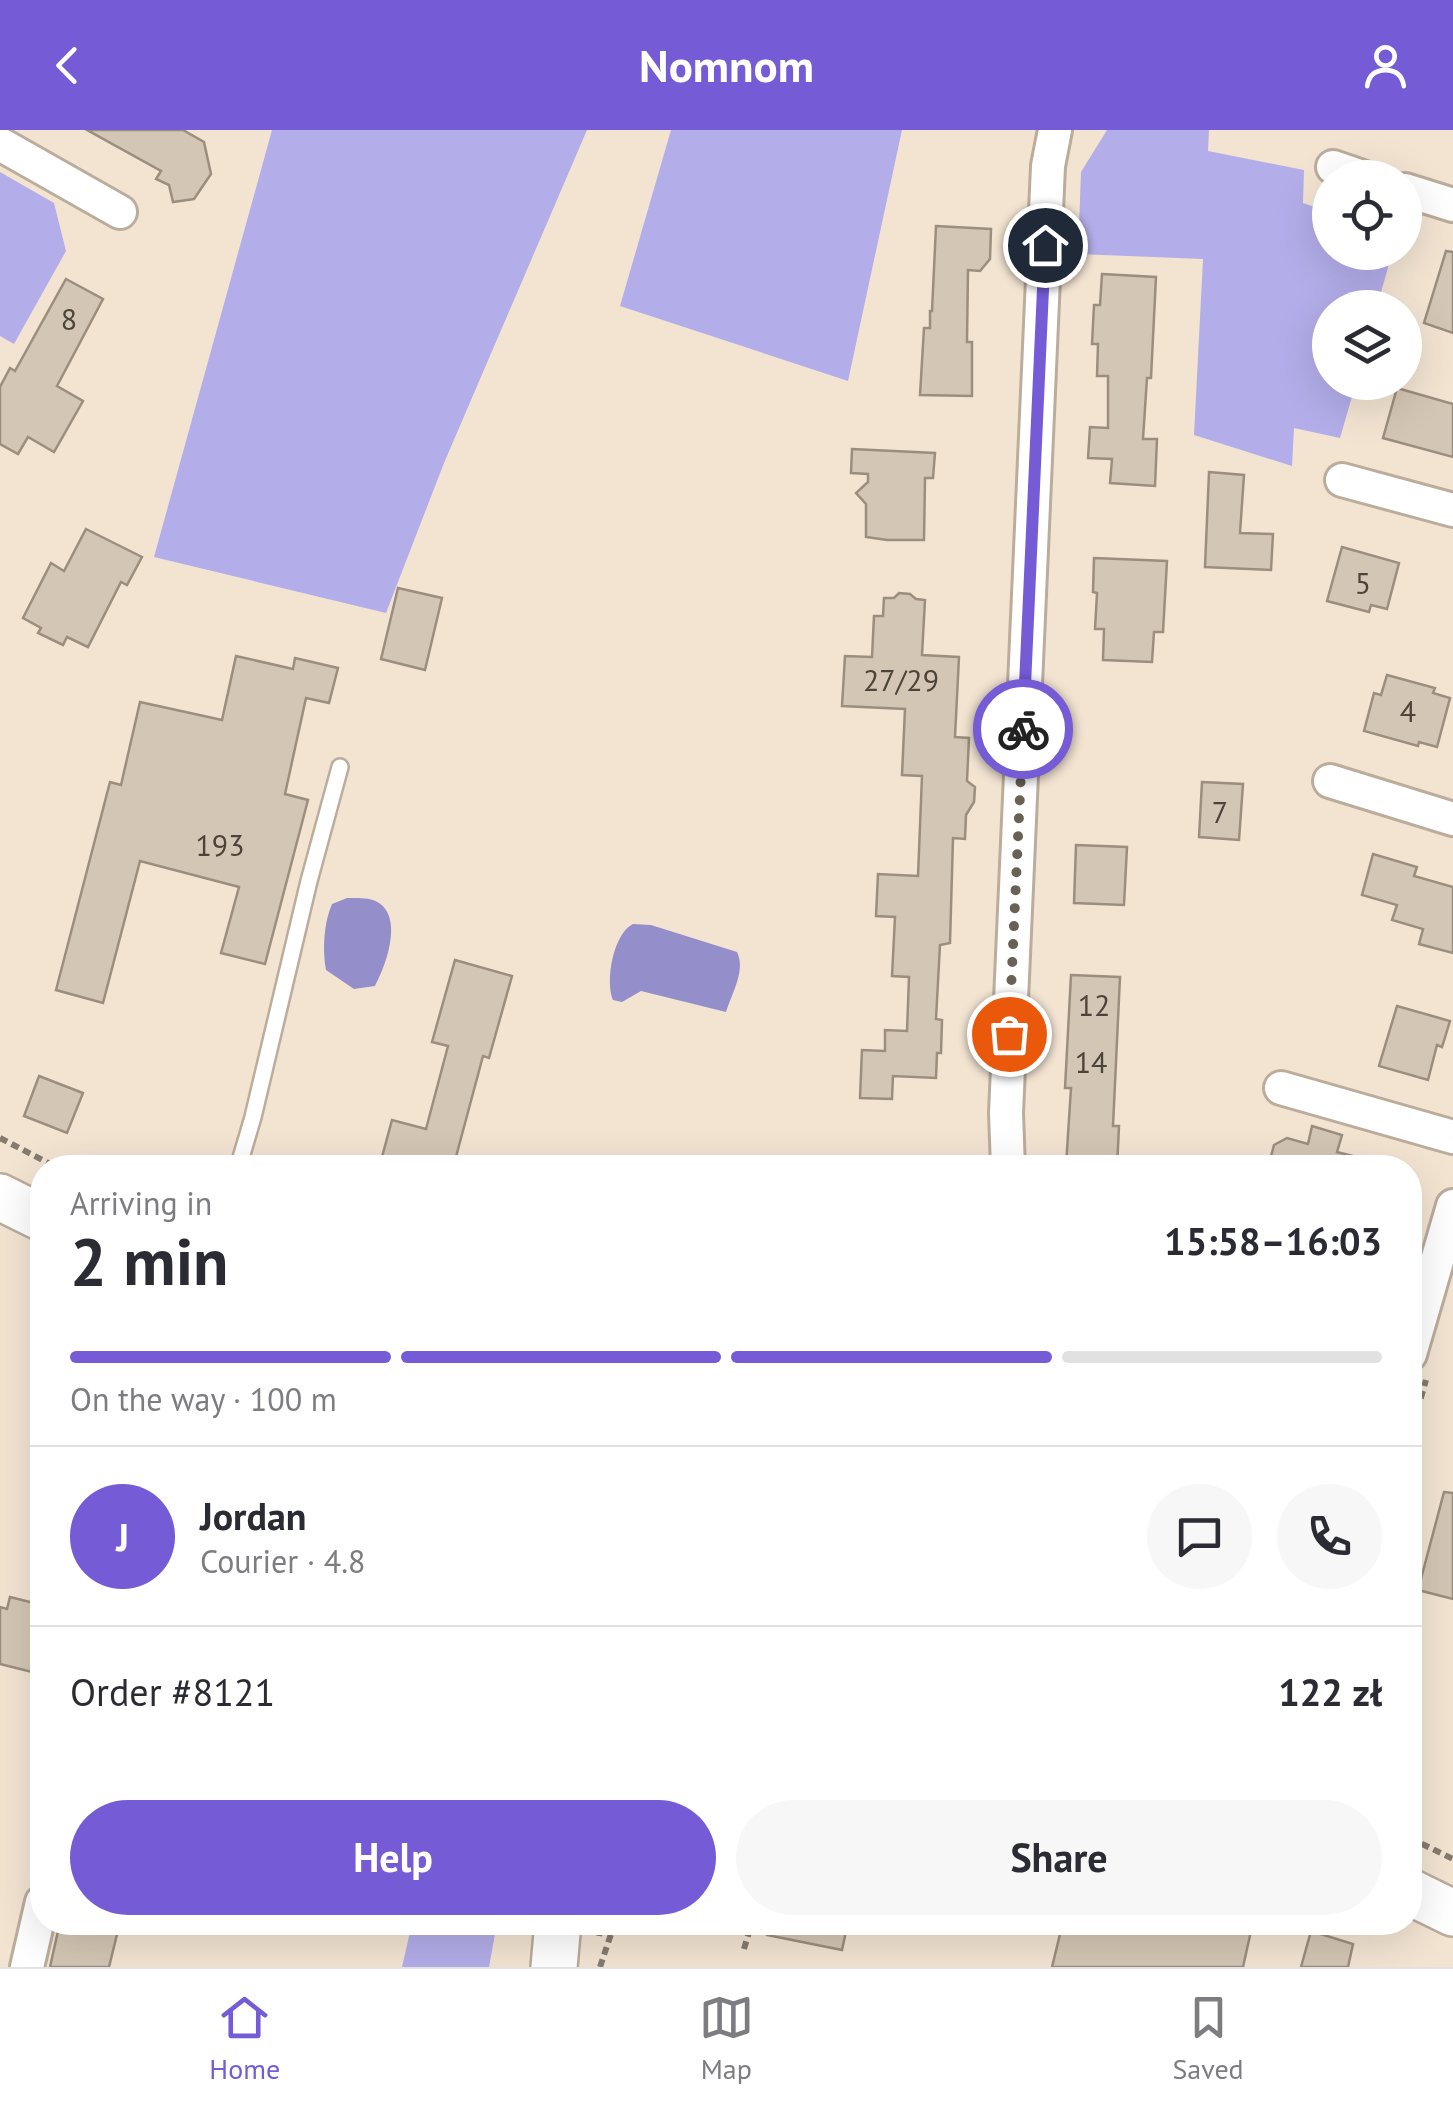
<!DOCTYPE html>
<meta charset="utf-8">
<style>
:root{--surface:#fff;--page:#f7f7f7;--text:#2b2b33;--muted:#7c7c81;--line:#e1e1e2;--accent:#755bd6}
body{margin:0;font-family:"PT Sans",sans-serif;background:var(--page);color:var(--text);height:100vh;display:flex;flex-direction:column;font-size:38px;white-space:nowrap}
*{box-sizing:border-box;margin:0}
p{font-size:32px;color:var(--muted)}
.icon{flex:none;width:55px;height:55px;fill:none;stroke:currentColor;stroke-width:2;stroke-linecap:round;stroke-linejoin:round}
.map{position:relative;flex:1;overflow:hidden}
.sheet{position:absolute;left:30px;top:1025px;width:1392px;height:780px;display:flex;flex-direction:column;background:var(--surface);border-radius:40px;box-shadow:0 10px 40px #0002}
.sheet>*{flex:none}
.fabs{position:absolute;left:1312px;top:30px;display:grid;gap:20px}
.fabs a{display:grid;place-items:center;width:110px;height:110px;border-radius:50%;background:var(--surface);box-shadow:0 10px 40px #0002;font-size:50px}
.pin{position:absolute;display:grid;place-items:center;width:85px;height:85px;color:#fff;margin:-42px;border:5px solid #fff;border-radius:50%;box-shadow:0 2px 10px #0007}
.courier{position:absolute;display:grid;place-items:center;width:100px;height:100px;margin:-50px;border:8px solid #755bd6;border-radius:50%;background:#fff;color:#222;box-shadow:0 2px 12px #0007}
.headline em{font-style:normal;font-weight:700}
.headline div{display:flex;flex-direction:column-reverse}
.headline{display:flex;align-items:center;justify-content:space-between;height:170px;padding:0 40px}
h1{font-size:65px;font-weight:700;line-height:75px}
.bar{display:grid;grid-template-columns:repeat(4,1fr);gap:15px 10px;align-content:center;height:120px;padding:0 40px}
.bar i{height:12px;border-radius:8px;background:var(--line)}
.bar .active{background:var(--accent)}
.bar p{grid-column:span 4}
.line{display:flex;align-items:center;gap:25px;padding:0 40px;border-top:2px solid var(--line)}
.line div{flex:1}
.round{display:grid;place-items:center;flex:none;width:105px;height:105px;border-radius:52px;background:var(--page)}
.cta{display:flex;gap:20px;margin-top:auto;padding:20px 40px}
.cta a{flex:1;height:115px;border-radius:60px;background:var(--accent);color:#fff;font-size:40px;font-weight:700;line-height:115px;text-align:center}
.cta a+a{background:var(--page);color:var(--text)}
header{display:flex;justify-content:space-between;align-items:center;height:130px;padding:0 40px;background:var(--accent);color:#fff;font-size:45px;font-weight:700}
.tab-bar{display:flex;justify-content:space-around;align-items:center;height:140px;border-top:2px solid var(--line);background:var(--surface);font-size:28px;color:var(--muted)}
.tab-bar a{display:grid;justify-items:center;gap:5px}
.tab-bar .active{color:var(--accent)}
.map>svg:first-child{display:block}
.green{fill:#b3ade9}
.water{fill:#948eca}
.building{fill:#d4c6b4;stroke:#9c8e7e;stroke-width:2.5}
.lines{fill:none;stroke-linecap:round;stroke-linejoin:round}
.lane-casing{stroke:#bbac9c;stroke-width:20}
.street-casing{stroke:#bbac9c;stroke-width:38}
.secondary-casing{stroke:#bbac9c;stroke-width:50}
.path{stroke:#857b6f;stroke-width:6;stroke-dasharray:8 5;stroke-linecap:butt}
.lane{stroke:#fff;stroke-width:15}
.street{stroke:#fff;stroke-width:32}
.secondary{stroke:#fff;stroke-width:45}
.done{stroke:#696056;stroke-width:10;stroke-dasharray:0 18}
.route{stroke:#755bd6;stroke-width:12}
.labels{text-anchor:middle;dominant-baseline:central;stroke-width:8;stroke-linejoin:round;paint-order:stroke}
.number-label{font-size:30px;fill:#4c443b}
</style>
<header><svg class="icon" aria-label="back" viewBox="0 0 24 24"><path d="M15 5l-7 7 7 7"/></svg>Nomnom<svg class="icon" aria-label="person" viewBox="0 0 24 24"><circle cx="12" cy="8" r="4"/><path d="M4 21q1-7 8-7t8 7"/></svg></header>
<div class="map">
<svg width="1453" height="1837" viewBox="0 0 1453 1837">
<rect width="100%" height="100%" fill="#f3e4d2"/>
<g class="green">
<path d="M272,0H587L444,333L386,483L154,427Z"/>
<path d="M671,0H902L848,251L620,176Z"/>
<path d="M1107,0H1209L1208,21L1304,40L1303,73L1330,82V122L1392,123L1377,177L1330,178V252L1356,253L1340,308L1294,298L1292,336L1194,305L1203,129L1078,124L1081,42Z"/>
<path d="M0,42L54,73L66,121L14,214L0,206Z"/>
<path d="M412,1793H497L489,1837H402Z"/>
</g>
<g class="water">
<path d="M347,768C358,768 370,767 379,773C403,789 386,836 375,856L354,859L326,840C322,820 324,792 332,774Z"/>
<path d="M633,794L651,795L737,822C746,840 732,863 726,882L641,861L622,872L613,870C605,851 613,804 633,794Z"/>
</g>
<g class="building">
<path d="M87,0H183L204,12L211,44L194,69L173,72L169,55L156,49L161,41Z"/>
<path d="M936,96L991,99L990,129L980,141L968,140L967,212H972V266L920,265L924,198H930V181H932Z"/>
<path d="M1446,121L1453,122V203L1424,193Z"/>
<path d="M1102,144L1156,147L1151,248H1147L1143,309H1157L1155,356L1110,353L1112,329L1088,328L1090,297L1108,298V246H1097L1098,214H1092L1094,175H1100Z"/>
<path d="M66,149L103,169L57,256L83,271L54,322L28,307L18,324L0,314V257L10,238L15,241Z"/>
<path d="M1397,258L1453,274V327L1383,308Z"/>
<path d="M852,319L935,323L933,348H925L924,410H887L866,407V374L856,363L868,352V344L851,343Z"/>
<path d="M1209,342L1244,345L1240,403L1273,404L1271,440L1205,437Z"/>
<path d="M86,399L142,427L127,455L121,452L88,517L67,507L63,515L38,503L41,498L23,488L51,433L64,441Z"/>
<path d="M1342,417L1399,433L1387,479L1371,475L1369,482L1327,471Z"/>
<path d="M1094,428L1167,431L1163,502H1154L1152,532L1103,530L1104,499H1095L1097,463L1093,462Z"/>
<path d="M398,458L442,468L425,540L381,529Z"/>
<path d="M899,463L910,464L916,469L925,470L922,525L959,527L955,607L969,608L967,651L975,657L974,672L966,685L965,709L953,708L950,813L940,815L936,889L942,890L941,923H937L936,948L893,946L892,969L860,968L862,920L885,921V900L907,901L909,847L892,846L895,787L876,786L878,744L918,746L922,646L902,645L905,579L842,576L845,526L872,527L874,486H883L884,468H894Z"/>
<path d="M236,526L293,539L295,528L338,538L329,573L306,568L285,664L308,670L265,834L221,823L239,757L140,731L103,873L56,860L110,652L121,655L140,572L222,590Z"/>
<path d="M1387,545L1435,558L1433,563L1450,568L1437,617L1419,612L1418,616L1364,601L1374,563L1381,565Z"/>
<path d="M1202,652L1243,654L1239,710L1199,707Z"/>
<path d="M1076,715L1127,717L1124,775L1074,773Z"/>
<path d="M1373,724L1417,737L1414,746L1453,757V823L1419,814L1423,799L1392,790L1397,775L1362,765Z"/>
<path d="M455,830L512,846L489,928L483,926L453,1038H379L392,990L426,999L448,916L432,912Z"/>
<path d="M1071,845L1120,847L1113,996H1119L1117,1038L1066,1036L1071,958H1065Z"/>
<path d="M1397,876L1450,891L1442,917L1437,915L1428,950L1379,936Z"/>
<path d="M39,946L83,963L67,1003L24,986Z"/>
<path d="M1312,996L1342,1005L1337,1022L1364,1029L1363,1038H1268L1274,1015L1287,1008L1308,1014Z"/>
<path d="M1444,1362L1453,1363V1469L1418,1460Z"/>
<path d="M10,1467L42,1475V1519L36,1543L0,1534V1477L7,1479Z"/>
<path d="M60,1792H120L109,1837H50Z"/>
<path d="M768,1792H848L842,1820L767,1805Z"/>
<path d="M1063,1792H1253L1243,1837H1052Z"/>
<path d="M1311,1801L1353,1814L1348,1837H1301Z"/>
</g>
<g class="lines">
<g class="lane-casing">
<path id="lane" d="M238,1038L253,987L309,751L340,637"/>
</g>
<g class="street-casing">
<g id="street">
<path d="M0,14L120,82"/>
<path d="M1333,37L1365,48"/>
<path d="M1405,60L1453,75"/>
<path d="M1342,350L1453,380"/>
<path d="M1330,651L1453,689"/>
<path d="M1281,958L1453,1007"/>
<path d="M1008,1038L1006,983L1048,36L1055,0"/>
<path d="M1410,1224L1453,1076"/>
<path d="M27,1837L42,1772"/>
</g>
</g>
<g class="secondary-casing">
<g id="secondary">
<path d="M0,1067L42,1088"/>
<path d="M1410,1762L1453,1783"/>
<path d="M554,1837L558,1792"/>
</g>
</g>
<g class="path">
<path d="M0,1008L58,1038"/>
<path d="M1410,1306L1426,1250"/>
<path d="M1410,1708L1453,1729"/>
<path d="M599,1806L601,1792"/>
<path d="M744,1819L752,1792"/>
<path d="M600,1837L615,1792"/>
</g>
<use href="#lane" class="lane"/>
<use href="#street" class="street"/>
<use href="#secondary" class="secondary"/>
</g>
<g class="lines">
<path class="done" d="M1009,904L1023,599"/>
<path class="route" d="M1023,599L1045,115"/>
</g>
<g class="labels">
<g class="number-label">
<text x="69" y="188">8</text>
<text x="1363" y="452">5</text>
<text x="901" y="549">27/29</text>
<text x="1408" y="580">4</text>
<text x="1220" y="681">7</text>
<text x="220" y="714">193</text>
<text x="1094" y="874">12</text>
<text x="1091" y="931">14</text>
</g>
</g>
</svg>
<div class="fabs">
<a><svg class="icon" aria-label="locate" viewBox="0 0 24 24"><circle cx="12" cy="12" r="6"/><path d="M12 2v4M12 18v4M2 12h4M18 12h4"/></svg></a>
<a><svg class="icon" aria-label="layers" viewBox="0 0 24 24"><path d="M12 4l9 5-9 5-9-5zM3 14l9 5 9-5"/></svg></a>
</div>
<div class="pin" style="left:1009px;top:904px;background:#ea580c"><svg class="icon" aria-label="bag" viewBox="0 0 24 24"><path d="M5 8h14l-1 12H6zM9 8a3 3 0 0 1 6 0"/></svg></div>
<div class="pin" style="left:1045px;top:115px;background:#1f2937"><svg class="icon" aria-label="home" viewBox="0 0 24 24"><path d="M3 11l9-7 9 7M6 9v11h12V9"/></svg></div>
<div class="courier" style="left:1023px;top:599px"><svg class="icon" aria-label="bike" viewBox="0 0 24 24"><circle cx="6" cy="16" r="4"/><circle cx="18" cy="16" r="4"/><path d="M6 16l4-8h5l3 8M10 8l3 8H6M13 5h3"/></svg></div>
<section class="sheet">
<div class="headline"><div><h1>2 min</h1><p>Arriving in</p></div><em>15:58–16:03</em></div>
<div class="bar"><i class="active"></i><i class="active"></i><i class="active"></i><i></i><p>On the way · 100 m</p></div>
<div class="line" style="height:180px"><b class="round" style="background:var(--accent);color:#fff">J</b><div><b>Jordan</b><p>Courier · 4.8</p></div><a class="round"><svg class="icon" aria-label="chat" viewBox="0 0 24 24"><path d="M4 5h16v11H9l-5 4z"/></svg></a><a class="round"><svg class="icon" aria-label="phone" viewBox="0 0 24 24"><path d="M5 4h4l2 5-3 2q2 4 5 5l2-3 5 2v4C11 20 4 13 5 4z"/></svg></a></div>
<div class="line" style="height:130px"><div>Order #8121</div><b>122 zł</b></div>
<div class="cta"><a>Help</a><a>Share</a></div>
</section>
</div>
<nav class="tab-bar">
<a class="active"><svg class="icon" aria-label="home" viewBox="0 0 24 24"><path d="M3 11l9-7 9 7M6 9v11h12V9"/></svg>Home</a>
<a><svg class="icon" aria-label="map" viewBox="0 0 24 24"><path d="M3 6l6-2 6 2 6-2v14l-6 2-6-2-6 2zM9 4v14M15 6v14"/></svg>Map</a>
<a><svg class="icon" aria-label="saved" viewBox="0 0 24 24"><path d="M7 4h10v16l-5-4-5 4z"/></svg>Saved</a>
</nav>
